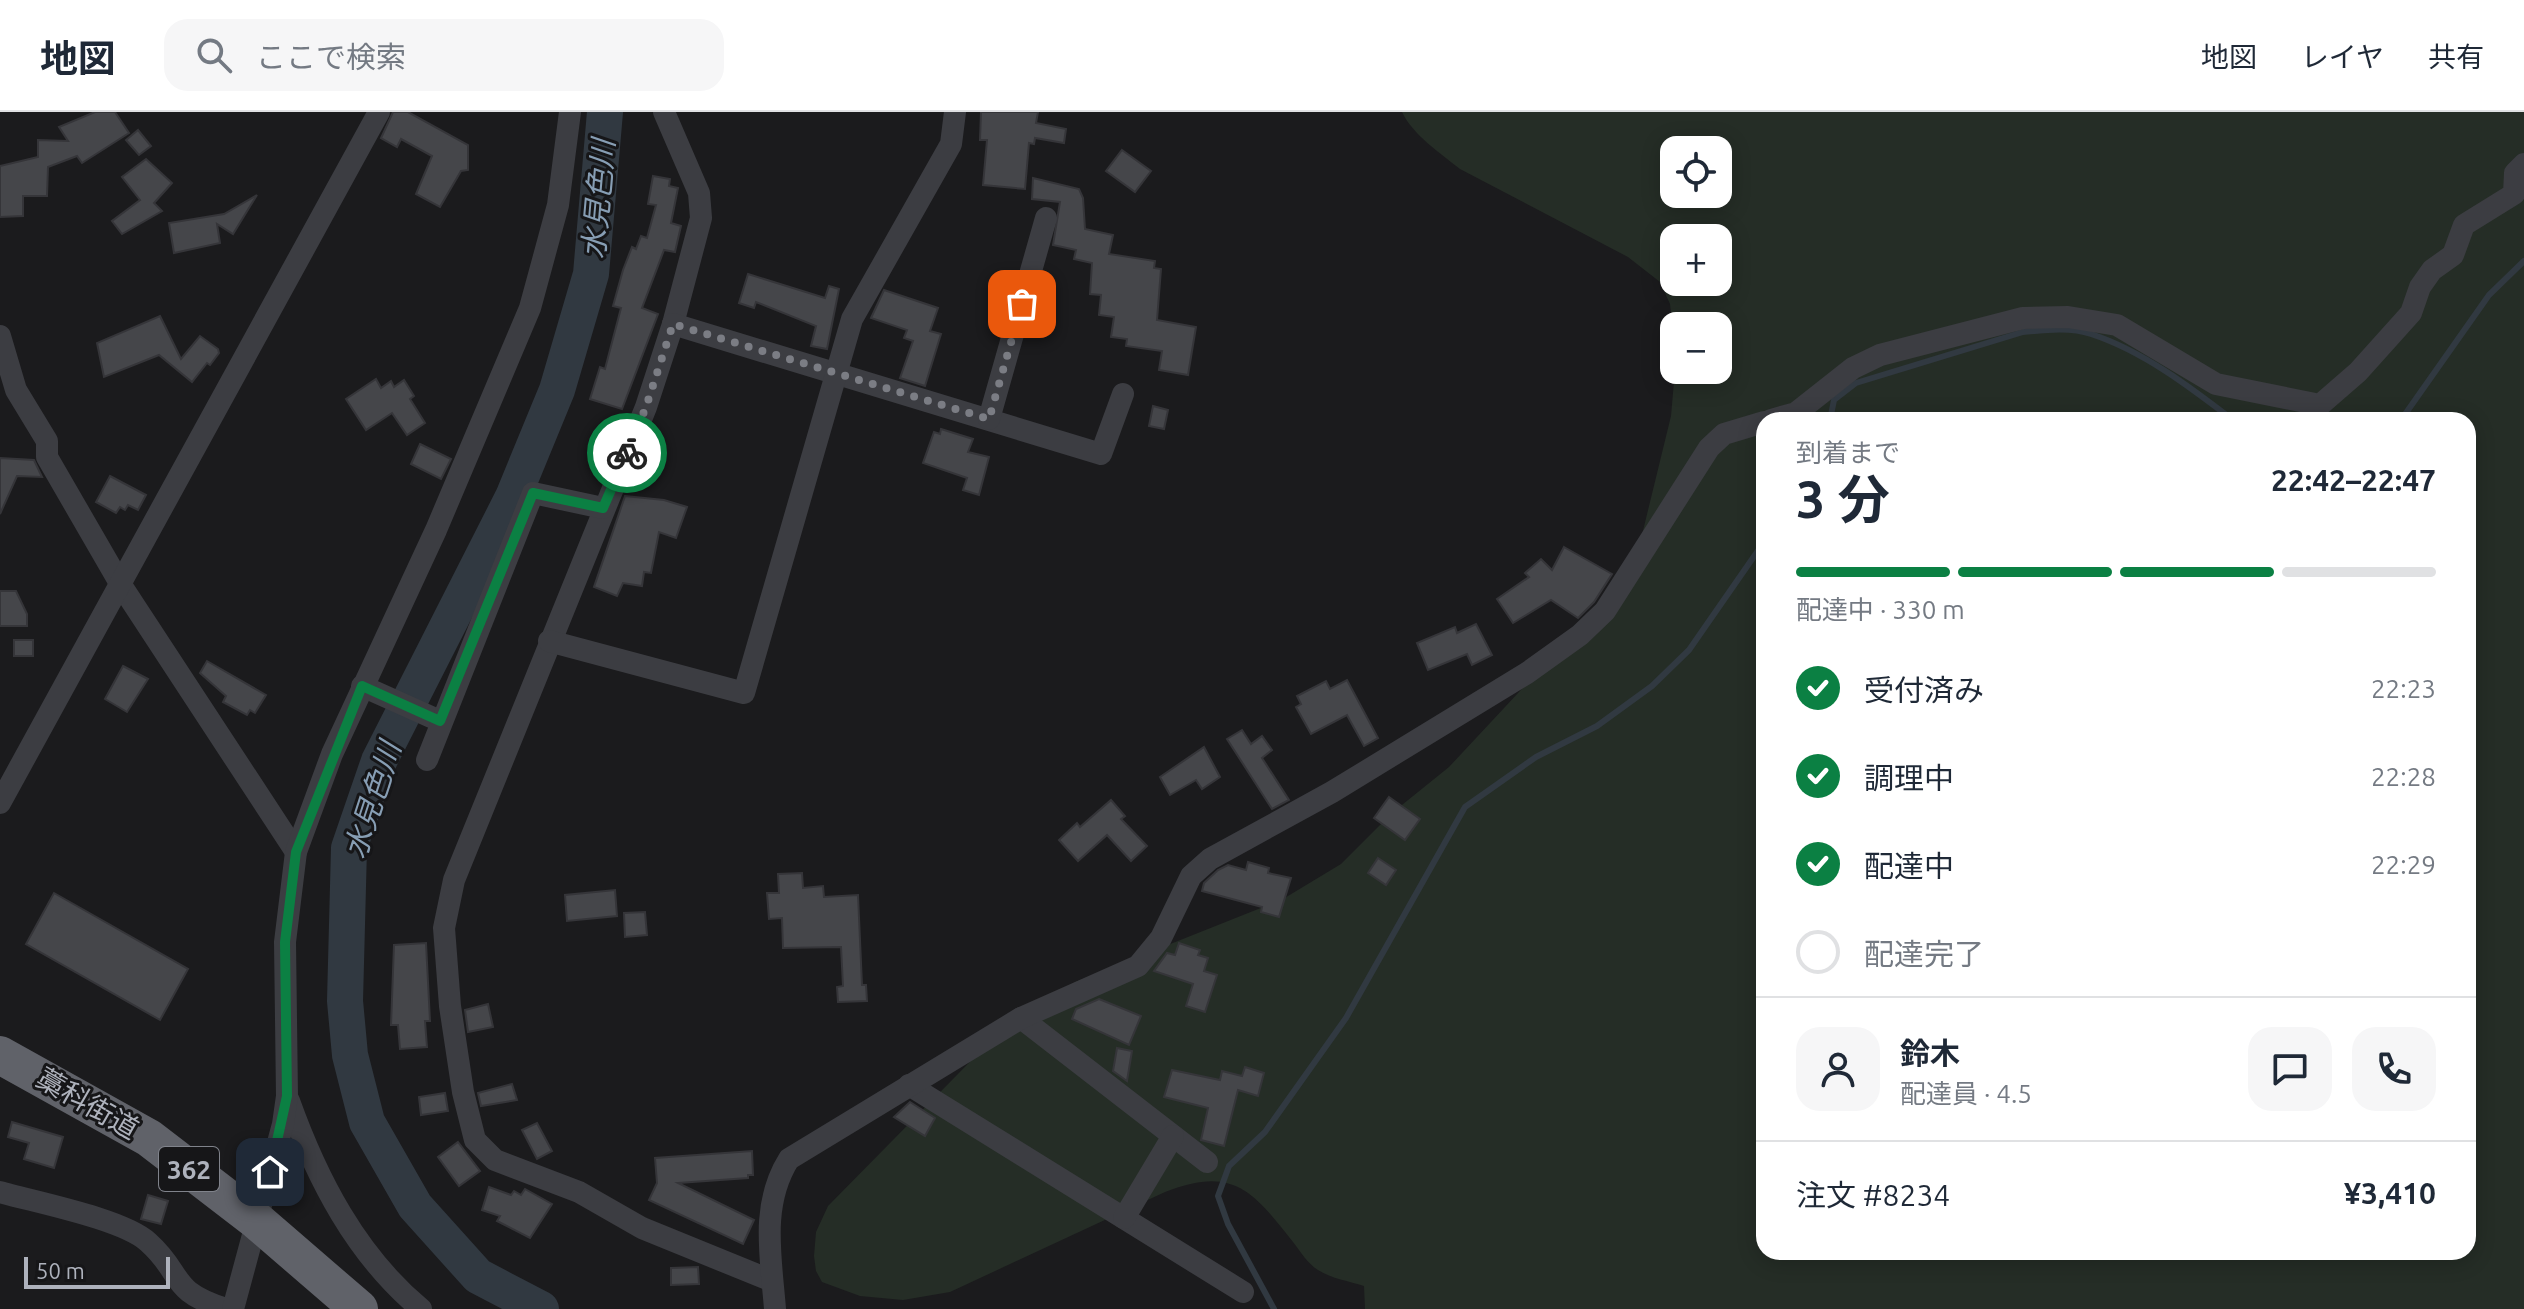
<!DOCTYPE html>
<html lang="ja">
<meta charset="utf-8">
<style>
:root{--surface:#fff;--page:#f6f6f7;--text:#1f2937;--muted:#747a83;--line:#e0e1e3;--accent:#0b8043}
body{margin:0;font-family:Ubuntu,"Noto Sans JP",sans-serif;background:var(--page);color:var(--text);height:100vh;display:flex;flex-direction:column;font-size:30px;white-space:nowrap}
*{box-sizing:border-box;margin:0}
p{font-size:26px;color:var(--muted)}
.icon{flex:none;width:44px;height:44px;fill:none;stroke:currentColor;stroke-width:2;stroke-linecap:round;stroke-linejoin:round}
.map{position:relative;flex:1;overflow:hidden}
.side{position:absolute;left:1756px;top:300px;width:720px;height:848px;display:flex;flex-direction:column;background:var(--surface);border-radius:24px;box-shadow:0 4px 20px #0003}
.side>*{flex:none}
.controls{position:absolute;left:1660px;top:24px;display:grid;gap:16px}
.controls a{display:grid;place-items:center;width:72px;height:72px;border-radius:16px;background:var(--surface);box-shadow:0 4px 20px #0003;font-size:40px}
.scale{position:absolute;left:24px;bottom:20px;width:146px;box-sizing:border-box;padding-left:8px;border:4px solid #aeb2bc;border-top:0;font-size:22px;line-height:28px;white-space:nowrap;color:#aeb2bc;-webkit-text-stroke:6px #161618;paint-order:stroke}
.pin{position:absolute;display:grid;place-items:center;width:68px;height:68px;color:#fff;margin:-34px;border-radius:16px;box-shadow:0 4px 12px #0006}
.courier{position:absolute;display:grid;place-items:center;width:80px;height:80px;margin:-40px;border:6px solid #0b8043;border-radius:50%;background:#fff;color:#222;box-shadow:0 2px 10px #0007}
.head em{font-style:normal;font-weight:700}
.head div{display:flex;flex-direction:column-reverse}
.head{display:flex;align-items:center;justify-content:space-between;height:136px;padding:0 40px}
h1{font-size:52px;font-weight:700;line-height:60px}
.bar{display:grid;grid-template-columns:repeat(4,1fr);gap:12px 8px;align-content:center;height:96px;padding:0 40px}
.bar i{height:10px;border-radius:6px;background:var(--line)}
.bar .current{background:var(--accent)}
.bar p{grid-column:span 4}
.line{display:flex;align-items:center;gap:20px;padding:0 40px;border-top:2px solid var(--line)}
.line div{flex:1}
.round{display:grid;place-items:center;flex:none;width:84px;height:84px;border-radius:24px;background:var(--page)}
ol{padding:0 40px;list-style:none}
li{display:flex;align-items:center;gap:24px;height:88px}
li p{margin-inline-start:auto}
li .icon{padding:8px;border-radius:50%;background:var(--accent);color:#fff;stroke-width:4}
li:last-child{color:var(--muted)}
li i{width:44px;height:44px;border:4px solid var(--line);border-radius:50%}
header{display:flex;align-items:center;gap:48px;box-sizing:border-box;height:112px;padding:0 40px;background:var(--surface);border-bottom:2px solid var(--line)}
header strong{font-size:38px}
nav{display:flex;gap:44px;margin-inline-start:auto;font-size:28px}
.search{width:560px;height:72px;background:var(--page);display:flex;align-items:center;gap:20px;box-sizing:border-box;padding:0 28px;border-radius:24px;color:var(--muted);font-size:30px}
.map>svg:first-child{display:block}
.green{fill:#252d26;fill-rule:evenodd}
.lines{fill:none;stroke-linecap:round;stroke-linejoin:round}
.stream{stroke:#313941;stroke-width:6}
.river{stroke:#313941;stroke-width:36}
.building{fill:#45464a;stroke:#353539;stroke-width:2}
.minor{stroke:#3c3d42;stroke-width:22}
.trunk{stroke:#606269;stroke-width:38}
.done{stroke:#7b7d84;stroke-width:8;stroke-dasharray:0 14.4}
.route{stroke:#0b8043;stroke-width:10}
.labels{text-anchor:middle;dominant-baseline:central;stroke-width:6;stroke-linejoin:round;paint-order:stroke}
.shield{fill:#161618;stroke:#80838b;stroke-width:2}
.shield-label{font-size:26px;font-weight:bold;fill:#aeb2bc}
.street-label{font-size:28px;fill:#aeb2bc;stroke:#161618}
.water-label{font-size:30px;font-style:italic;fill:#879eb4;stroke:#161618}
</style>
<header>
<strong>地図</strong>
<div class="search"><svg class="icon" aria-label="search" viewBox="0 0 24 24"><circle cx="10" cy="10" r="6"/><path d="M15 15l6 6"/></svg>ここで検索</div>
<nav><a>地図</a><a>レイヤ</a><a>共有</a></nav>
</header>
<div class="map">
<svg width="2524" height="1197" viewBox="0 0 2524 1197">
<rect width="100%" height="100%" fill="#1b1b1d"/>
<path class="green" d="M1402,0H2524V1197H1365L1364,1174C1349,1169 1332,1167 1318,1158C1308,1152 1300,1139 1293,1130C1253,1079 1233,1053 1165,1080L950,1180L903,1188L860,1184L822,1170L816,1159L814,1144L816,1120L828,1094L1017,902L1075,870L1283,787L1341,752L1392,701L1449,655L1618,474L1640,431L1671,304L1675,258H1718V214H1674V227L1670,192L1660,170L1628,145L1460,57C1440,41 1413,23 1402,0ZM1674,38H1718V82H1674ZM1674,126H1718V170H1674ZM1764,308H2468V1140H1764Z"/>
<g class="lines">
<g class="stream">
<path d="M1830,308L1834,288L1856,271L2023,220C2045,218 2070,215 2091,222C2143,239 2190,275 2233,308"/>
<path d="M2401,308L2489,183L2524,149"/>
<path d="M1274,1197L1228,1112L1218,1084L1229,1054L1265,1020L1346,906L1465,695L1536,645L1597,614L1652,574L1689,538L1764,430"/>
</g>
<path class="river" d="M541,1197L478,1164L415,1094L367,1010L350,943L345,889L349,736L379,649L513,385L557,278L591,162L605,0"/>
</g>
<g class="building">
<path d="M95,0H115L129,21L82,51L77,44L48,55L47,84H23V104L0,105V54L38,45V28L68,29L59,15Z"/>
<path d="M393,0H408L468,33V58L461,59L440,95L416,82L432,44L401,27L397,35L381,26Z"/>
<path d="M981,0H1038L1036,11L1066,17L1064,31L1035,26L1034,32L1029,31L1025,77L983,73L987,28H980Z"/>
<path d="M138,18L151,34L139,43L126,28Z"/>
<path d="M1122,38L1151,59L1135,80L1106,59Z"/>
<path d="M146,47L172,71L154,91L162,99L122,122L112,109L140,88L122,65Z"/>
<path d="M653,64L670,67L669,74L678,76L671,111L681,114L675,140L664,138L642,196L658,202L622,297L590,287L600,255L605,257L621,196L613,194L623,158L632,135L636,137L641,124L647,126L656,93L648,92Z"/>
<path d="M1033,66L1079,77L1083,86L1085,117L1113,123L1109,142L1155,149L1154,156L1161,157L1157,208L1196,215L1188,263L1159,258L1162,239L1126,234L1127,227L1111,225L1114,205L1099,203L1101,183L1090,182L1092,151L1074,147L1076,138L1053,133L1060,90L1032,87Z"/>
<path d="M257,83L233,122L217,112L220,131L174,141L169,111L224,102Z"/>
<path d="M748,162L825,186L829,174L839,177L827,237L811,234L816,214L756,190L754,196L739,191Z"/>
<path d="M884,178L938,196L930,219L941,222L925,274L900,266L913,229L904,226L907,218L871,206Z"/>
<path d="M160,204L181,247L200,224L218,237L219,241L210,253L207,251L192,270L159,243L104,265L97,231Z"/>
<path d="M376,267L381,276L391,269L394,275L404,268L414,284L410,287L425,311L407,323L392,301L366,318L346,287Z"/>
<path d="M1153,294L1168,298L1164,317L1149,314Z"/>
<path d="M941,317L973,327L968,340L989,345L979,383L963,378L967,366L923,351L934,320L940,322Z"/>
<path d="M420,332L451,347L441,367L411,352Z"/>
<path d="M0,346L34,348L42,365L17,364L0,402Z"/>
<path d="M110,364L146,383L138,398L128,393L125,398L120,395L116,401L96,390Z"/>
<path d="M625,384L664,388L687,395L676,426L659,420L651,461L644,460L642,474L623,471L617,484L594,475Z"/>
<path d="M1564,435L1612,462L1594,490L1578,506L1551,488L1513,511L1497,487L1529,465L1525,461L1541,447L1552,458Z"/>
<path d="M0,479H16L27,502V514H0Z"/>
<path d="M1476,512L1492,543L1472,553L1467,542L1428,558L1417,531L1455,515L1457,521Z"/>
<rect x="14" y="528" width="19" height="16"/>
<path d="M207,549L266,583L255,601L250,598L247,603L223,590L226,584L200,561Z"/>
<path d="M123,554L148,567L127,600L105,587Z"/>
<path d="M1347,568L1378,626L1364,634L1347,603L1311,622L1296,595L1301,592L1297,584L1326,569L1330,577Z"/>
<path d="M1242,618L1251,632L1262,624L1272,638L1262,646L1289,688L1272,697L1227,627Z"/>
<path d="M1204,635L1220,665L1202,677L1196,668L1170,683L1160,665Z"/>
<path d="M1389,685L1420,707L1405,728L1374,706Z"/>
<path d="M1111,688L1125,704L1121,707L1147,734L1131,749L1107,723L1078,749L1059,728L1077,711L1080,715Z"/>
<path d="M1378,746L1396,758L1386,773L1368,761Z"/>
<path d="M1248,750L1269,756L1268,761L1291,766L1279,805L1261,800L1262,795L1202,779L1204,771L1218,758L1228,753L1246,758Z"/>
<path d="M802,761L803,776L823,774L824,785L858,783L862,873H866L867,889L838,890L837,875L843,874L841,835L783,836L782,806L769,807L767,781H779L778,762Z"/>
<path d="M615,778L617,804L567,809L565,783Z"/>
<path d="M54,781L188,857L160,908L26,832Z"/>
<path d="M645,800L647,823L625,825L624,801Z"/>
<path d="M426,831L430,909H425L427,935L400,937L398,913H391L394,833Z"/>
<path d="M1179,831L1200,838L1198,843L1208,846L1204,859L1217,863L1205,900L1186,894L1193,872L1154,859L1167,841L1175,843Z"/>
<path d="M1099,887L1141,904L1129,933L1072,907L1076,897Z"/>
<path d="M488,892L493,915L468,920L465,898Z"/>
<path d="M1117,936L1132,939L1127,969L1113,959Z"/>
<path d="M1245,955L1264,961L1258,984L1238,978L1224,1034L1201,1028L1208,996L1164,985L1172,958L1220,968L1222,959L1242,964Z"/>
<path d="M512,972L517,988L481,994L478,981Z"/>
<path d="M445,981L448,999L421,1003L419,985Z"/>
<path d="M910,990L935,1006L925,1024L894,1005Z"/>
<path d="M12,1010L63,1025L54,1056L24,1047L29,1031L8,1025Z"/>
<path d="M537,1011L552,1039L537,1047L522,1018Z"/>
<path d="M458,1030L480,1059L459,1074L438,1045Z"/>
<path d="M752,1039L753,1063H748V1066L678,1071L754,1108L743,1132L649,1088L657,1071L655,1046Z"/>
<path d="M489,1075L511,1083L514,1079L521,1083L525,1077L552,1092L530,1126L497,1109L500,1104L482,1098Z"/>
<path d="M148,1083L168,1089L161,1112L141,1107Z"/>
<path d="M698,1155L699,1172L671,1173V1156Z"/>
</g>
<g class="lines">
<g class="minor">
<path d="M664,0L699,81L701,106L673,212L646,295L454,768L444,816L450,894L463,980L475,1028L495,1048L579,1080L642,1116L772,1169"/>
<path d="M673,212L1101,342L1123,282"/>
<path d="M0,224L16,278L47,329V345L121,473L296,740"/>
<path d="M989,307L1046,106"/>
<path d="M1771,308L1796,301L1853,256L1880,243L2023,206L2068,205L2117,213L2216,272L2320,293L2358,260L2411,201L2420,175L2432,158L2453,143L2464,113L2514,82L2515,61L2524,52"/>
<path d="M549,529L744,581L852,207L951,32L955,0"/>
<path d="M362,574L440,609"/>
<path d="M427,648L533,381L603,396"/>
<path d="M0,691L379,0"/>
<path d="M1021,906L1207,1050"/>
<path d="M909,973L1243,1180"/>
<path d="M289,989C317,1067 356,1143 421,1197"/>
<path d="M0,1080C35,1090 123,1107 148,1130C185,1163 167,1178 226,1197"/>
<path d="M1124,1106L1173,1024"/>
<path d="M233,1197L283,1012L287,984L285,830L296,740L332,642L436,418L530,196L558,93L570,0"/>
<path d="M775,1197C771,1145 760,1093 789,1047L1021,906L1138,854L1161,826L1191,764L1210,747L1332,680L1527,561L1580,523L1605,499L1709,336L1724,322L1764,310"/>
</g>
<path class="trunk" d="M0,943L149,1026L257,1109L359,1197"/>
</g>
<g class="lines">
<path class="done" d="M627,341L646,295L673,212L989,307L1022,192"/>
<path class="route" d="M270,1060L287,984L285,830L296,740L362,574L440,609L533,381L603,396L627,341"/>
</g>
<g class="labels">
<rect class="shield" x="159" y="1035" width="60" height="44" rx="6"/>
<g class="shield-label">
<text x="189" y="1057">362</text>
</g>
<g class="street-label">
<text transform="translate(88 991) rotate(30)">藁科街道</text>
</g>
<g class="water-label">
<text transform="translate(598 87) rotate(-85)">水見色川</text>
<text transform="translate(372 688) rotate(-72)">水見色川</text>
</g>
</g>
</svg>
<div class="controls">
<a><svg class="icon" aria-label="locate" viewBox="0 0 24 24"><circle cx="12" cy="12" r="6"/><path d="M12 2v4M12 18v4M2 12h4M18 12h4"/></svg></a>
<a>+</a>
<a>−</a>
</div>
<div class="scale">50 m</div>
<div class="pin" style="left:1022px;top:192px;background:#ea580c"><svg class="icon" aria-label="bag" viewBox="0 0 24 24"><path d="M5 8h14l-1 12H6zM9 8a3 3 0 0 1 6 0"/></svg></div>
<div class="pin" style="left:270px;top:1060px;background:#1f2937"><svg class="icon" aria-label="home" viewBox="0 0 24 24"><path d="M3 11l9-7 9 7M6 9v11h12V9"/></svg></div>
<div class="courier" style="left:627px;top:341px"><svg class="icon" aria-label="bike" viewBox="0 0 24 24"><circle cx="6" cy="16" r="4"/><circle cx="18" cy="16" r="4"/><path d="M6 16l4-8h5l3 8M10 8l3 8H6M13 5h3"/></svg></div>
<section class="side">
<div class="head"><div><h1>3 分</h1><p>到着まで</p></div><em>22:42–22:47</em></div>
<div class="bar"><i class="current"></i><i class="current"></i><i class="current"></i><i></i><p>配達中 · 330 m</p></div>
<ol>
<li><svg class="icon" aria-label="check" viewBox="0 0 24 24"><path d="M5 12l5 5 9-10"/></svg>受付済み<p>22:23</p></li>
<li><svg class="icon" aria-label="check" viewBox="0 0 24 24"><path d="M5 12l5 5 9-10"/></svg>調理中<p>22:28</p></li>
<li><svg class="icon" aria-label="check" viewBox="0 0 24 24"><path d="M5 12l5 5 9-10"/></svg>配達中<p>22:29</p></li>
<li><i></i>配達完了</li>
</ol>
<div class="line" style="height:144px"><a class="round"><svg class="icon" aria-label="person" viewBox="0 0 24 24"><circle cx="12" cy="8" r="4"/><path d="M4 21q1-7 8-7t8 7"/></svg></a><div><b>鈴木</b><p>配達員 · 4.5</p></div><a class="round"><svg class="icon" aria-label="chat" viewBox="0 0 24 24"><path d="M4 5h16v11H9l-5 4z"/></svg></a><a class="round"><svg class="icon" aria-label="phone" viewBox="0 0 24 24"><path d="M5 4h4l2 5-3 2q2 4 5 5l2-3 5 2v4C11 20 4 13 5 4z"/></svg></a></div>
<div class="line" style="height:104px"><div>注文 #8234</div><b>¥3,410</b></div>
</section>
</div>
